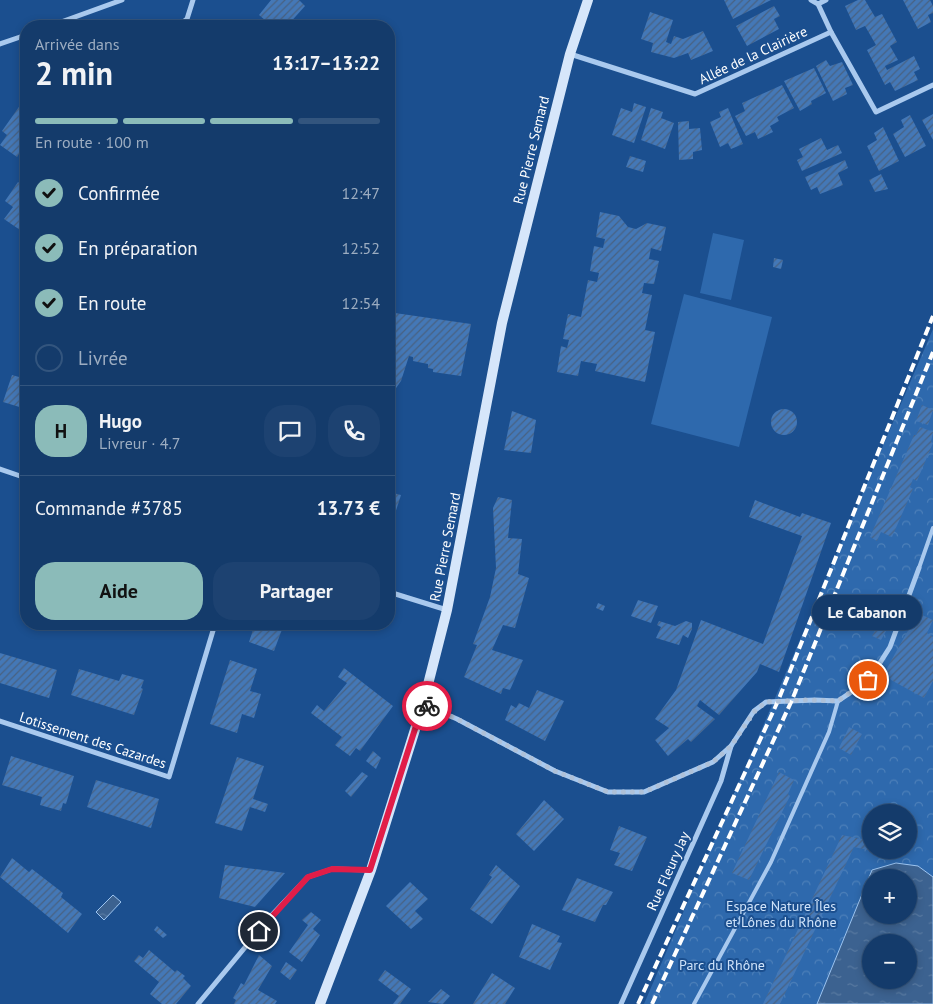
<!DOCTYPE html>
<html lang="fr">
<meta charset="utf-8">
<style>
:root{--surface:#143b6b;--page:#1d4271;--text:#f1f3f6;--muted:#9dadc1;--line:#33557e;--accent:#8bbbb9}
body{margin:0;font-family:"PT Sans",sans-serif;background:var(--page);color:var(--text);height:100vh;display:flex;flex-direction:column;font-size:19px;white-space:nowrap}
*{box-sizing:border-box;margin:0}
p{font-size:16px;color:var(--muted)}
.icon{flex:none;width:28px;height:28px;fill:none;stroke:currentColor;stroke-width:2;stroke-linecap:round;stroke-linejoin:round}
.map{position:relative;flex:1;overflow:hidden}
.panel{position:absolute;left:20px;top:20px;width:375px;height:610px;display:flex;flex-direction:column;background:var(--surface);border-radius:20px;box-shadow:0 2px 8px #0003,0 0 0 1px var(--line)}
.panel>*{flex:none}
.fabs{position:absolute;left:862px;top:804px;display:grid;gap:10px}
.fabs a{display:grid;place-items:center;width:55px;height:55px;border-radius:50%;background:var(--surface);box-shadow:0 2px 8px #0003,0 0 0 1px var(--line);font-size:25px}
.pin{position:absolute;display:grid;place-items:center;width:42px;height:42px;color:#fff;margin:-21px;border:2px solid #fff;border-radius:50%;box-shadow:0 1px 5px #0007}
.courier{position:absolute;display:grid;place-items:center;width:50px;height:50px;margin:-25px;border:4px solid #e11d48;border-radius:50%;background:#fff;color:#222;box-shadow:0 1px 6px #0007}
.bubble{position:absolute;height:35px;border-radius:18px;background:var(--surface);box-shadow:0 2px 8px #0003,0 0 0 1px var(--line);font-size:16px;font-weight:700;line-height:35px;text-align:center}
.overview em{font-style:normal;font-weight:700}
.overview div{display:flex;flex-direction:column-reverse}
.overview{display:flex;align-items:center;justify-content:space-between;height:85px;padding:0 15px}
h1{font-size:32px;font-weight:700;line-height:38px}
.bar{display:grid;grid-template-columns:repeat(4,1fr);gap:8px 5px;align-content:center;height:60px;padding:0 15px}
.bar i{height:6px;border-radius:4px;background:var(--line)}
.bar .on{background:var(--accent)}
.bar p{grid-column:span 4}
.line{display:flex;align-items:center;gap:12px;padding:0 15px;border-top:1px solid var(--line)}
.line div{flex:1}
.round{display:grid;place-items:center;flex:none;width:52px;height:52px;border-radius:20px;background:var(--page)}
ol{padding:0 15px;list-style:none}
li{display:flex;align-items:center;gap:15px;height:55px}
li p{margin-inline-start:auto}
li .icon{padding:5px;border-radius:50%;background:var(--accent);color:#111;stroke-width:4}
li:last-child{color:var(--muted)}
li i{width:28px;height:28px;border:2px solid var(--line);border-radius:50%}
.cta{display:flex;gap:10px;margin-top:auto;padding:10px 15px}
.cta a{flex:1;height:58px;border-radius:20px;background:var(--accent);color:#111;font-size:20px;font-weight:700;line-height:58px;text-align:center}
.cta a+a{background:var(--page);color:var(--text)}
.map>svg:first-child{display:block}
.green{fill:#2e69ad}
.park{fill:url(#park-crowns);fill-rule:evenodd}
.water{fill:url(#water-ripples);stroke:#9cc4f0;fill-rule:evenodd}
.building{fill:url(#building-hatch)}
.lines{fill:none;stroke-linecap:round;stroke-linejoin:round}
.lane{stroke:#a9c9ee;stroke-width:4}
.street{stroke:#a9c9ee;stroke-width:5}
.secondary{stroke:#d6e6fa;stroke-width:10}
.rail{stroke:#fff;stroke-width:4;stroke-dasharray:9 4;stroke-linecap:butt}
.done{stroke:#afc1d8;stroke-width:5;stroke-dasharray:0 9}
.route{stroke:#e11d48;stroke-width:6}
.labels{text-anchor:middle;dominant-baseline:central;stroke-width:4;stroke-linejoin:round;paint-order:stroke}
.street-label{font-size:14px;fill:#fff;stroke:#1b4f8f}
.park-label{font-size:14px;fill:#cfe3fa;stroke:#1b4f8f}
</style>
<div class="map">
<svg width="933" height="1004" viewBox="0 0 933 1004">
<defs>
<pattern id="park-crowns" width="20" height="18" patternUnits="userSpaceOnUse" patternTransform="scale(1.25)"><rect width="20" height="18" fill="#2e69ad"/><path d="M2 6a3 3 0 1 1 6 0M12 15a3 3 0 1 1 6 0" fill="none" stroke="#4d80b9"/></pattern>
<pattern id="water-ripples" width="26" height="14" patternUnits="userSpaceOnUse" patternTransform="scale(1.25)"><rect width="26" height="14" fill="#3c6290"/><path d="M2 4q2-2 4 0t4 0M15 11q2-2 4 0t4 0" fill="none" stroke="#597aa1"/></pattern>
<pattern id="building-hatch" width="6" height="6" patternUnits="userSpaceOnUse" patternTransform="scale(1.25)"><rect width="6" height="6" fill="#4478b7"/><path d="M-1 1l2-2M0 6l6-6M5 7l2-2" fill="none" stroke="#486282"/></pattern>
</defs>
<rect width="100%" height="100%" fill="#1b4f8f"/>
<g class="green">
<path d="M713,233L744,240L731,300L700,293Z"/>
<path d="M684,294L772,317L739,447L651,424Z"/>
</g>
<path class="park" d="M933,329V1004H644ZM871,812H909V850H871ZM871,878H909V915H871ZM871,942H909V980H871Z"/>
<g class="water">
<path d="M896,863L918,866L933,877V1004H817L872,870ZM871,878H909V915H871ZM871,942H909V980H871Z"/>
<path d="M113,895L121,902L104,920L96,912Z"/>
</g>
<g class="building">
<path d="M271,0H299L305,6L287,26H272L259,15Z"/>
<path d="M724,0H771L733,19Z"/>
<path d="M858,0H865L875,17L882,14L897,42L890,46L898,60L885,66L887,70L914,56L920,69L914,72L918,80L895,91L890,82L885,85L867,50L876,45L865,26L856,30L845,6Z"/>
<path d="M903,0H930L933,6V13L928,15L931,22L918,29Z"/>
<path d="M774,6L780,16L774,19L779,29L747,46L736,26Z"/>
<path d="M650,12L673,20L666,42L671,44L674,36L683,39L703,31L713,51L691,60L688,53L674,58L651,52L653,43L641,39Z"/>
<path d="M235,19L244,26H229Z"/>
<path d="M826,60L830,66L842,62L853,85L845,88L847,94L833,101L816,66Z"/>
<path d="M814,68L826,93L811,101L812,104L800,111L784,81Z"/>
<path d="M782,85L794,108L777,117L779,121L770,126L773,132L758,139L755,132L746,136L735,116L745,111L742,103Z"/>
<path d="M634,103L646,107L634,143L612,135L621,108L632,112Z"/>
<path d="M21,104L26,107V149L23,147L17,157L0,145L7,135L2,131Z"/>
<path d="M651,108L663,112L661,118L674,123L665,149L641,140Z"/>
<path d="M728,108L743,144L731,149L728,143L720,147L710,122L721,117L719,112Z"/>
<path d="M933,114V140L922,120Z"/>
<path d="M910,115L926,146L905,157L893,134L904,127L901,120Z"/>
<path d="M689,121V129L700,128L702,150L693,152V159L679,160L678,122Z"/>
<path d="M883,127L899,161L879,171L867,146L877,140L874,133Z"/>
<path d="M821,138L827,150L838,145L842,153L802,171L797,160L803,157L799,149Z"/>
<path d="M630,156L646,161L643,172L626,167Z"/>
<path d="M845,160L848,168L838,173L843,185L820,194L817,187L811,190L805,177Z"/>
<path d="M881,174L888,189L875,192L869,180Z"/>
<path d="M18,182L26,188V228L23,232L4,219L13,207L5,201Z"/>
<path d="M600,212L619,216L628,227L636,229L647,223L666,227L661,251L651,248L649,259L659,261L654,284L644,283L642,293L652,295L645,330L655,332L645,382L595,371L597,364L581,361L578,376L557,372L561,346L567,348L569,340L563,339L568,314L581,317L588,280L597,282L599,273L590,271L594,246L603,248L605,239L596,237Z"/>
<path d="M774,258L783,260L781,269L773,267Z"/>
<path d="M389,306L396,308L395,313L471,324L461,376L433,372V369L428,368V364L413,361V357L409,356L401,381L389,398Z"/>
<path d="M12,375L26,379V409L3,402Z"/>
<path d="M922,405L933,410L928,425L916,421Z"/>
<circle cx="784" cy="422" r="13"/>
<path d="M512,411L536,420L531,453L504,450Z"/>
<path d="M920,427L933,432L931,442L933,443L917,481L913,479L910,487L913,489L892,537L881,532L877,541L870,537L914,435H916Z"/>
<path d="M389,492L401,495L392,523L389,522Z"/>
<path d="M498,497L512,500L508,538L522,539L518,574L529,578L515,628L503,625L492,650L523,660L510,690L503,688L501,694L464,677L477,645L473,644L490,597L496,568L493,508Z"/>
<path d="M755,500L800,517L802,513L831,523L779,672L760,664L757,672L719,715L700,700L697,706L715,719L691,742L688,739L668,756L655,740L669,728L655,719L676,690L701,620L763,644L802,536L749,517Z"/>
<path d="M638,600L658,606L651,623L631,616Z"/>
<path d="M598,603L605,606L603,611L596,608Z"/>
<path d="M920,614L933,620L927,633L933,637V681L924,698L891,680L886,670L911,625L914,626Z"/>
<path d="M659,621L675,626L686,621L692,623V629L688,638L683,635L679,645L656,638L661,627L657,625Z"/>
<path d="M255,624H284L274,651L249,642Z"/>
<path d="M877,627L886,631L881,640L872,636Z"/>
<path d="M0,653L57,670L49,698L0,683Z"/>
<path d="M230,660L257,669L250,691L261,694L254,718L242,714L237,733L210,724Z"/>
<path d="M344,668L393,706L360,751L356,748L350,756L335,745L342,737L311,713L317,705L324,711L347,683L338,677Z"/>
<path d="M79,669L119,681L122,674L144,680L141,688L143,689L134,715L71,695Z"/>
<path d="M537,690L564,701L545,741L505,720L511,705L516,708L519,703L529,708Z"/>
<path d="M849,727L862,734L851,755L839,748Z"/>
<path d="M373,751L381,758L376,769L366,761Z"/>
<path d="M11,756L74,776L66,804L63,803L61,811L40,805L42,797L2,785Z"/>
<path d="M237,757L264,766L253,799L268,804L265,812L250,807L242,831L215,823Z"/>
<path d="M362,772L368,776L351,797L345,791Z"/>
<path d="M779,772L794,780L788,794L790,796L749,880L732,873Z"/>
<path d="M96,780L159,799L151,828L87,807Z"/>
<path d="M544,800L564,819L534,851L516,834Z"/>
<path d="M619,826L647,837L632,871L614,865L620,853L610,850Z"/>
<path d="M842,835L871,841V850H887L886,854L854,847L780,1004H763Z"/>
<path d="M12,858L29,872L32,869L63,893L61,897L82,914L68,933L0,877Z"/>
<path d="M225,865L285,873L255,907L219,898Z"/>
<path d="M496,865L520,886L492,924L470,909L492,877L489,875Z"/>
<path d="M577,878L613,892L606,905H603L595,922L562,910Z"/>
<path d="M410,882L428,899L415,911L423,919L411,929L386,906Z"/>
<path d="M311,912L321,920L313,929L320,935L302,962L289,952L308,925L302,920Z"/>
<path d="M532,924L560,936L557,942L562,943L550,970L519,957Z"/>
<path d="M157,926L167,935L163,938L154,930Z"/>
<path d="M149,950L175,972L177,970L185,976L183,978L191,986L176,1004H162L150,994L159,982L134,961L139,955L143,958Z"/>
<path d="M259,955L272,966L258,990L277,1001L275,1004H234L236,1000L233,998L241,983L244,985Z"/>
<path d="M286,962L297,970L290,980L280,972Z"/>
<path d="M385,970L411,989L400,1004H393L399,996L378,980Z"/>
<path d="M492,973L515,988L505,1004H473Z"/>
<path d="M441,989L450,996L443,1004L428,1002Z"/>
</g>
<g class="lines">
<g class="lane">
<path d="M919,568L933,528"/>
<path d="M694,1004L771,862L829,732L838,701"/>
</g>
<g class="street">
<path d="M811,0L818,4"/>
<path d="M50,26L122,0"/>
<path d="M178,26L187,19L193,0"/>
<path d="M831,32L876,112L933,85"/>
<path d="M0,44L26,35"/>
<path d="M570,54L695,94L831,32L818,4L826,0"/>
<path d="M0,469L26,478"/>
<path d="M389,592L447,610"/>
<path d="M423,704L457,719L555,771L608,792H644L713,762L731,746L754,711L766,702L815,700L838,701L869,680L890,647L919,568"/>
<path d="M0,721L169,777L215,624"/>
<path d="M198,1004L271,916L308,877L332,869L371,870"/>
<path d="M621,1004L721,781L731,746"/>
</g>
<path class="secondary" d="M320,1004L371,870L423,704L447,610L502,323L570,54L588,0"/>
<g class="rail">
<path d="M638,1004L778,701L933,316"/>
<path d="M652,1004L792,700L933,352"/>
</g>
</g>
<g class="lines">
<path class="done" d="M427,706L457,719L555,771L608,792H644L713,762L731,746L754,712L766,702L804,700L838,701L868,680"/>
<path class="route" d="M259,931L308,877L332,869L370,870L423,704L427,706"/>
</g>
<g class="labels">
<g class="street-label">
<text transform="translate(753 55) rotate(-25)">Allée de la Clairière</text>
<text transform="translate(531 150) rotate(-76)">Rue Pierre Semard</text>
<text transform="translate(445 547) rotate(-79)">Rue Pierre Semard</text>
<text transform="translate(93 740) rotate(18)">Lotissement des Cazardes</text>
<text transform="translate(668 871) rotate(-66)">Rue Fleury Jay</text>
</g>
<g class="park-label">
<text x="781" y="906">Espace Nature Îles<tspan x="781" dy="16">et Lônes du Rhône</tspan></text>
<text x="722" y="965">Parc du Rhône</text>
</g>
</g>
</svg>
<div class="fabs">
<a><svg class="icon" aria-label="layers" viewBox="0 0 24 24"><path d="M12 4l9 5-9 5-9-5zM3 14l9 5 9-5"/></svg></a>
<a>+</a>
<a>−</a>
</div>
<div class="pin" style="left:868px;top:680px;background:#ea580c"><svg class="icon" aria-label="bag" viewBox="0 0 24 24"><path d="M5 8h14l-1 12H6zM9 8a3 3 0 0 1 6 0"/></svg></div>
<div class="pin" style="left:259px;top:931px;background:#1f2937"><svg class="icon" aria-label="home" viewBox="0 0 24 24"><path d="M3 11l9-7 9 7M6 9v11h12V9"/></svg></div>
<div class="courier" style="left:427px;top:706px"><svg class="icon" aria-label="bike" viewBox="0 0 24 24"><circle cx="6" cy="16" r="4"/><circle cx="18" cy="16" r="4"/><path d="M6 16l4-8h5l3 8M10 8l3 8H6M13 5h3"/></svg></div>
<div class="bubble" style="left:812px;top:595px;width:110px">Le Cabanon</div>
<section class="panel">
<div class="overview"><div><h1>2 min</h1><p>Arrivée dans</p></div><em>13:17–13:22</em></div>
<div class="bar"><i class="on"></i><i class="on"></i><i class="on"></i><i></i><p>En route · 100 m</p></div>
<ol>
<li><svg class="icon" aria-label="check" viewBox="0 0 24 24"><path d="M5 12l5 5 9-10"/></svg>Confirmée<p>12:47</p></li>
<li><svg class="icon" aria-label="check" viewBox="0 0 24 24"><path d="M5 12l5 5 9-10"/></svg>En préparation<p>12:52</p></li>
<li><svg class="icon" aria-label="check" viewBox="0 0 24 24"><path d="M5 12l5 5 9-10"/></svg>En route<p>12:54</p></li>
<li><i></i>Livrée</li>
</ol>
<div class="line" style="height:90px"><b class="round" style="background:var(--accent);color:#111">H</b><div><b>Hugo</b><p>Livreur · 4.7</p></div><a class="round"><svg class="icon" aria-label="chat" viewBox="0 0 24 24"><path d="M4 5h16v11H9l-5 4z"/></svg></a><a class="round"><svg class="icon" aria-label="phone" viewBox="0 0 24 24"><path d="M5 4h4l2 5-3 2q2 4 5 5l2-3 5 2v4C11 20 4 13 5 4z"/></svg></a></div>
<div class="line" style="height:65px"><div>Commande #3785</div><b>13.73 €</b></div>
<div class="cta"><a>Aide</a><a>Partager</a></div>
</section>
</div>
